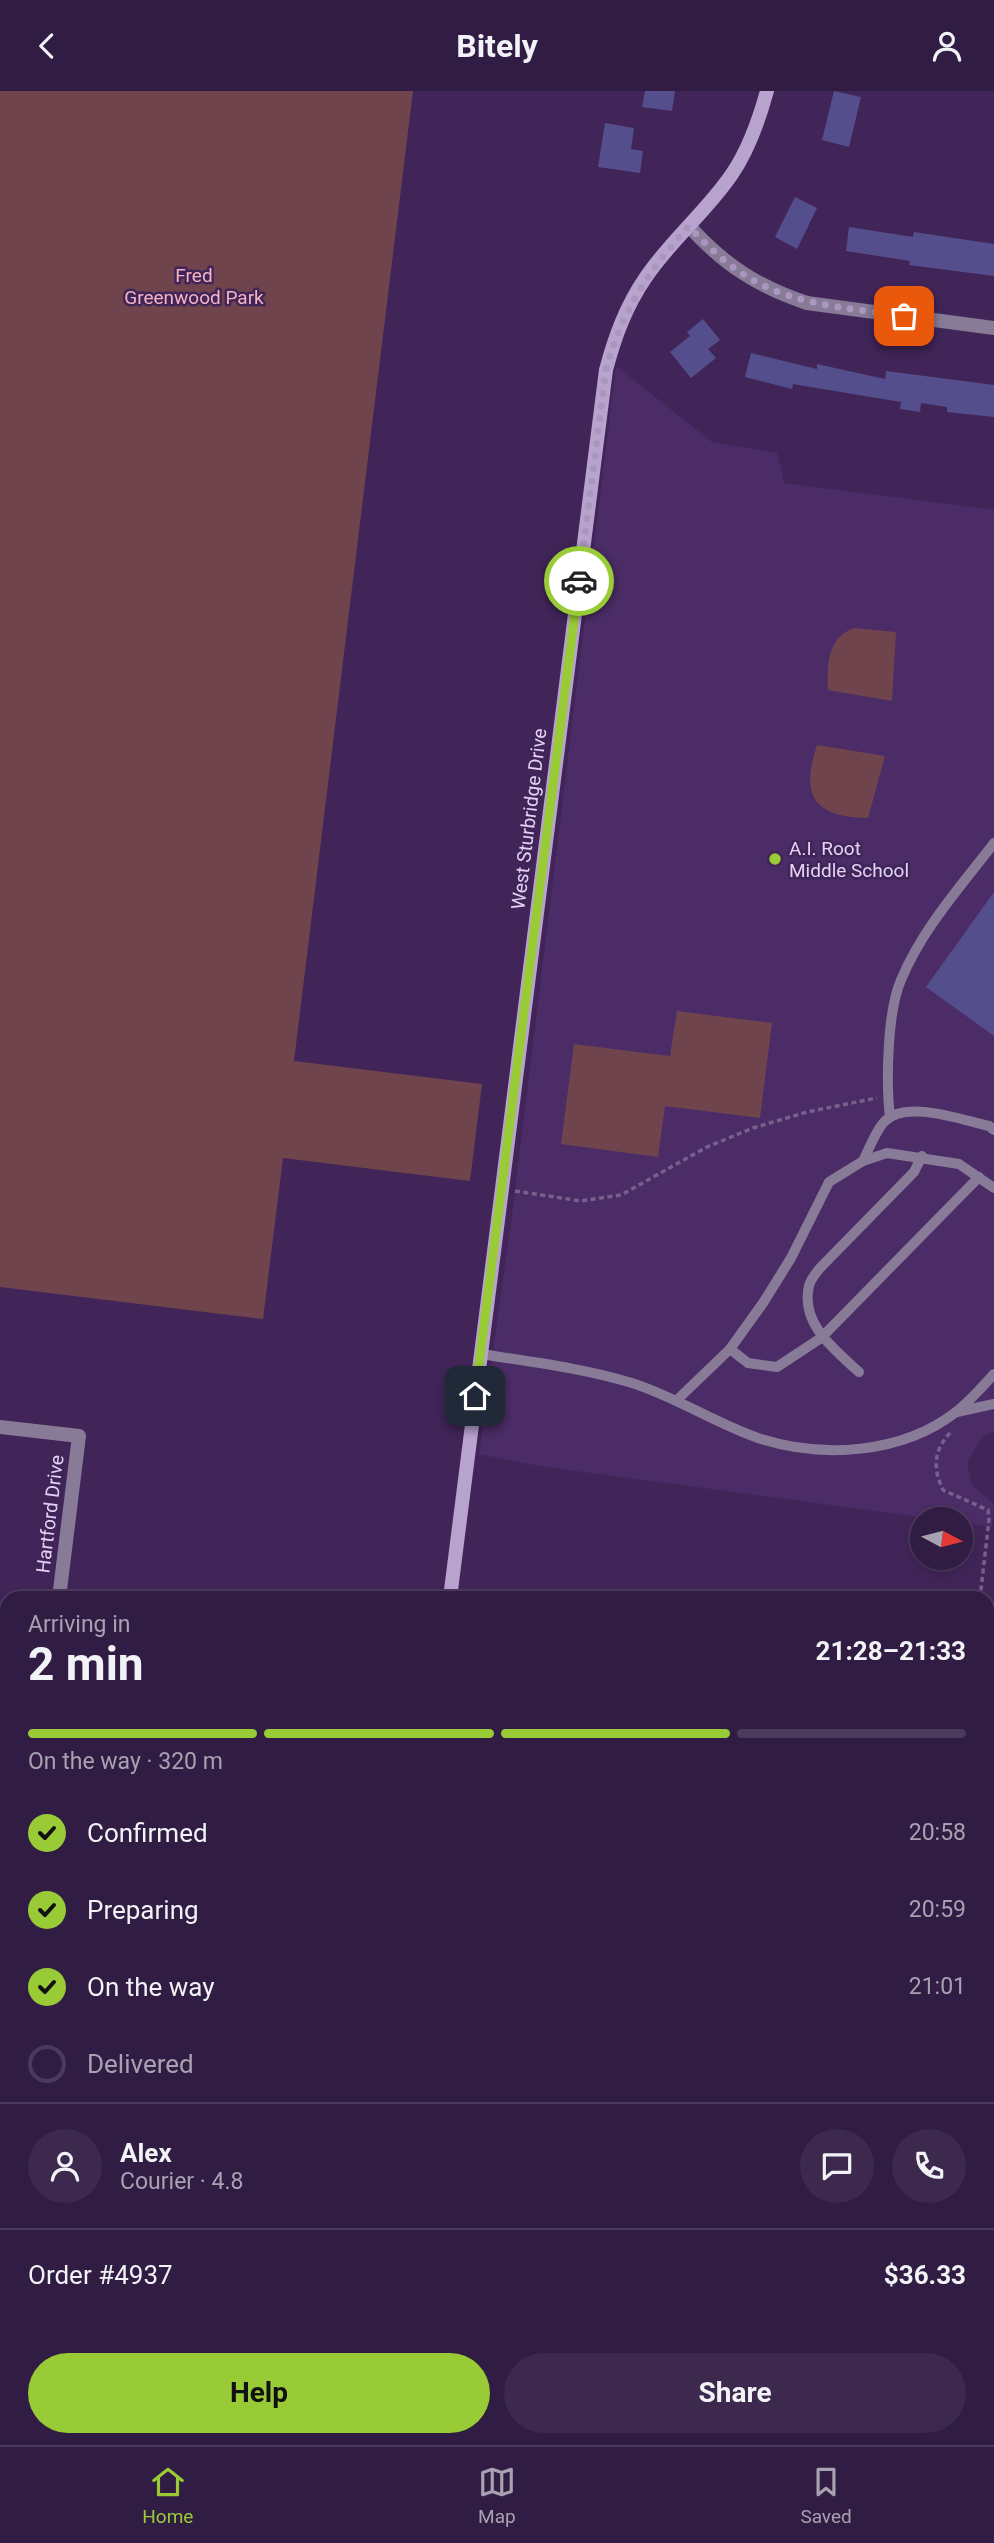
<!DOCTYPE html>
<meta charset="utf-8">
<style>
:root{--surface:#311c43;--page:#3d294e;--text:#f1f3f6;--muted:#a8a1b2;--line:#4c3a5c;--accent:#99cb36}
body{margin:0;font-family:Roboto,sans-serif;background:var(--page);color:var(--text);height:100vh;display:flex;flex-direction:column;font-size:26px;white-space:nowrap}
*{box-sizing:border-box;margin:0}
p{font-size:23px;color:var(--muted)}
.icon{flex:none;width:38px;height:38px;fill:none;stroke:currentColor;stroke-width:2;stroke-linecap:round;stroke-linejoin:round}
.map{position:relative;flex:1;overflow:hidden}
.details{position:absolute;left:0px;top:1500px;width:994px;height:856px;display:flex;flex-direction:column;background:var(--surface);border-radius:21px 21px 0 0;box-shadow:0 4px 10px #0003,0 0 0 2px var(--line)}
.details>*{flex:none}
.needle{width:46px;rotate:97deg}
.controls{position:absolute;left:910px;top:1416px;display:grid;gap:14px}
.controls a{display:grid;place-items:center;width:63px;height:63px;border-radius:50%;background:var(--surface);box-shadow:0 4px 10px #0003,0 0 0 2px var(--line);font-size:35px}
.pin{position:absolute;display:grid;place-items:center;width:60px;height:60px;color:#fff;margin:-30px;border-radius:14px;box-shadow:0 4px 10px #0006}
.courier{position:absolute;display:grid;place-items:center;width:70px;height:70px;margin:-35px;border:5px solid #99cb36;border-radius:50%;background:#fff;color:#222;box-shadow:0 2px 9px #0007}
.head em{font-style:normal;font-weight:700}
.head div{display:flex;flex-direction:column-reverse}
.head{display:flex;align-items:center;justify-content:space-between;height:119px;padding:0 28px}
h1{font-size:46px;font-weight:700;line-height:52px}
.bar{display:grid;grid-template-columns:repeat(4,1fr);gap:10px 7px;align-content:center;height:84px;padding:0 28px}
.bar i{height:9px;border-radius:5px;background:var(--line)}
.bar .active{background:var(--accent)}
.bar p{grid-column:span 4}
.line{display:flex;align-items:center;gap:18px;padding:0 28px;border-top:2px solid var(--line)}
.line div{flex:1}
.round{display:grid;place-items:center;flex:none;width:74px;height:74px;border-radius:37px;background:var(--page)}
ol{padding:0 28px;list-style:none}
li{display:flex;align-items:center;gap:21px;height:77px}
li p{margin-inline-start:auto}
li .icon{padding:7px;border-radius:50%;background:var(--accent);color:#111;stroke-width:4}
li:last-child{color:var(--muted)}
li i{width:38px;height:38px;border:4px solid var(--line);border-radius:50%}
.action{display:flex;gap:14px;margin-top:auto;padding:14px 28px}
.action a{flex:1;height:80px;border-radius:42px;background:var(--accent);color:#111;font-size:28px;font-weight:700;line-height:80px;text-align:center}
.action a+a{background:var(--page);color:var(--text)}
header{display:flex;justify-content:space-between;align-items:center;height:91px;padding:0 28px;background:var(--surface);font-size:32px;font-weight:700}
.tabs{display:flex;justify-content:space-around;align-items:center;height:98px;border-top:2px solid var(--line);background:var(--surface);font-size:19px;color:var(--muted)}
.tabs a{display:grid;justify-items:center;gap:4px}
.tabs .active{color:var(--accent)}
.map>svg:first-child{display:block}
.built{fill:#4c2c67}
.green{fill:#6f444d}
.building{fill:#554e8c}
.lines{fill:none;stroke-linecap:round;stroke-linejoin:round}
.path{stroke:#78608d;stroke-width:3.5;stroke-dasharray:5 3.5;stroke-linecap:butt}
.lane{stroke:#887b97;stroke-width:10}
.street{stroke:#887b97;stroke-width:14}
.secondary{stroke:#b8a3cf;stroke-width:14}
.done{stroke:#aa96be;stroke-width:7;stroke-dasharray:0 12.6}
.route{stroke:#99cb36;stroke-width:9}
.poi-dot{fill:#99cb36;stroke:#412559;stroke-width:2.5}
.labels{text-anchor:middle;dominant-baseline:central;stroke-width:5;stroke-linejoin:round;paint-order:stroke}
.park-label{font-size:19px;fill:#f5b4c0;stroke:#412559}
.street-label{font-size:19px;fill:#e3d3f4;stroke:#412559}
.poi-label{font-size:19px;fill:#e3d3f4;stroke:#412559;text-anchor:start}
</style>
<header><svg class="icon" aria-label="back" viewBox="0 0 24 24"><path d="M15 5l-7 7 7 7"/></svg>Bitely<svg class="icon" aria-label="person" viewBox="0 0 24 24"><circle cx="12" cy="8" r="4"/><path d="M4 21q1-7 8-7t8 7"/></svg></header>
<div class="map">
<svg width="994" height="2354" viewBox="0 0 994 2354">
<rect width="100%" height="100%" fill="#412559"/>
<path class="built" d="M616,275L712,351L777,362L784,392L994,419V1341L982,1346L967,1371L972,1394L994,1413L992,1436L961,1432V1428H935L539,1375L479,1363L513,1116Z"/>
<g class="green">
<path d="M0,0H413L294,970L482,993L470,1090L283,1067L263,1228L0,1196Z"/>
<path d="M854,537L896,541L892,610L828,599C827,573 827,547 854,537Z"/>
<path d="M817,654L885,665L868,727C814,726 800,706 817,654Z"/>
<path d="M677,920L772,932L760,1027L665,1015L658,1066L561,1053L574,953L670,965Z"/>
</g>
<g class="building">
<path d="M645,0H675L672,20L642,16Z"/>
<path d="M834,0L861,6L849,56L822,49Z"/>
<path d="M605,32L634,37L631,58L643,60L640,82L598,76Z"/>
<path d="M795,106L817,117L797,158L775,146Z"/>
<path d="M849,136L913,146L914,141L994,153V185L909,174L910,170L846,160Z"/>
<path d="M703,228L720,249L708,258L716,267L691,287L670,261L690,245L687,241Z"/>
<path d="M751,262L817,278V273L885,288L886,280L994,294V326L947,321V316L921,312L920,321L900,318L901,311L793,293L792,298L745,286Z"/>
<path d="M994,801V945L926,896Z"/>
</g>
<g class="lines">
<g class="path">
<path d="M515,1100L581,1110L621,1104L707,1056L753,1037L807,1021L877,1007"/>
<path d="M950,1342C933,1360 933,1378 943,1399L988,1419L989,1429L980,1507"/>
</g>
<g class="lane">
<path d="M890,1026C886,992 887,921 901,889C922,838 961,795 994,752"/>
<path d="M863,1070C869,1058 875,1041 884,1031C905,1008 962,1029 989,1035L994,1039"/>
<path d="M730,1258L748,1272L777,1276L821,1247L979,1086"/>
<path d="M481,1263C531,1271 583,1277 632,1292C676,1306 715,1332 758,1347C822,1368 902,1363 956,1321C970,1310 982,1296 994,1283"/>
<path d="M859,1281C835,1259 800,1233 809,1195C810,1189 816,1182 820,1177L914,1081L922,1065"/>
<path d="M678,1308L730,1258L763,1212L791,1167L829,1091L863,1070L887,1062L959,1073L994,1097"/>
<path d="M957,1321L994,1313"/>
</g>
<g class="street">
<path d="M689,135C723,173 758,196 807,212L994,237"/>
<path d="M0,1336L79,1345L59,1507"/>
<path d="M987,1595L994,1596"/>
<path d="M0,1789H7"/>
<path d="M987,1891L994,1892"/>
<path d="M0,1979L7,1920"/>
<path d="M987,2304L994,2299"/>
<path d="M987,2344L994,2350"/>
<path d="M677,2354L678,2348"/>
</g>
<g class="secondary">
<path d="M450,1507L606,279C615,245 626,215 646,186C671,149 707,120 732,83C749,58 759,29 767,0"/>
<path d="M467,2354L468,2348"/>
</g>
</g>
<g class="lines">
<path class="done" d="M579,490L606,279C622,219 648,181 689,135C757,212 810,212 904,225"/>
<path class="route" d="M475,1305L579,490"/>
</g>
<circle class="poi-dot" cx="775" cy="768" r="7"/>
<g class="labels">
<g class="park-label">
<text x="194" y="184">Fred<tspan x="194" dy="22">Greenwood Park</tspan></text>
</g>
<g class="street-label">
<text transform="translate(529 728) rotate(-83)">West Sturbridge Drive</text>
<text transform="translate(50 1423) rotate(-83)">Hartford Drive</text>
</g>
<g class="poi-label">
<text x="789" y="757">A.I. Root<tspan x="789" dy="22">Middle School</tspan></text>
</g>
</g>
</svg>
<div class="controls">
<a><svg class="needle" viewBox="-14 -14 28 28"><path d="M0-13l5 13h-10z" fill="#e53935"/><path d="M0 13l5-13h-10z" fill="#a8a1b2"/></svg></a>
</div>
<div class="pin" style="left:904px;top:225px;background:#ea580c"><svg class="icon" aria-label="bag" viewBox="0 0 24 24"><path d="M5 8h14l-1 12H6zM9 8a3 3 0 0 1 6 0"/></svg></div>
<div class="pin" style="left:475px;top:1305px;background:#1f2937"><svg class="icon" aria-label="home" viewBox="0 0 24 24"><path d="M3 11l9-7 9 7M6 9v11h12V9"/></svg></div>
<div class="courier" style="left:579px;top:490px"><svg class="icon" aria-label="car" viewBox="0 0 24 24"><path d="M5 17H2v-5l4-1 3-4h7l3 4 3 1v5h-3M9 17h6M6 11h13"/><circle cx="7" cy="17" r="2"/><circle cx="17" cy="17" r="2"/></svg></div>
<section class="details">
<div class="head"><div><h1>2 min</h1><p>Arriving in</p></div><em>21:28–21:33</em></div>
<div class="bar"><i class="active"></i><i class="active"></i><i class="active"></i><i></i><p>On the way · 320 m</p></div>
<ol>
<li><svg class="icon" aria-label="check" viewBox="0 0 24 24"><path d="M5 12l5 5 9-10"/></svg>Confirmed<p>20:58</p></li>
<li><svg class="icon" aria-label="check" viewBox="0 0 24 24"><path d="M5 12l5 5 9-10"/></svg>Preparing<p>20:59</p></li>
<li><svg class="icon" aria-label="check" viewBox="0 0 24 24"><path d="M5 12l5 5 9-10"/></svg>On the way<p>21:01</p></li>
<li><i></i>Delivered</li>
</ol>
<div class="line" style="height:126px"><a class="round"><svg class="icon" aria-label="person" viewBox="0 0 24 24"><circle cx="12" cy="8" r="4"/><path d="M4 21q1-7 8-7t8 7"/></svg></a><div><b>Alex</b><p>Courier · 4.8</p></div><a class="round"><svg class="icon" aria-label="chat" viewBox="0 0 24 24"><path d="M4 5h16v11H9l-5 4z"/></svg></a><a class="round"><svg class="icon" aria-label="phone" viewBox="0 0 24 24"><path d="M5 4h4l2 5-3 2q2 4 5 5l2-3 5 2v4C11 20 4 13 5 4z"/></svg></a></div>
<div class="line" style="height:91px"><div>Order #4937</div><b>$36.33</b></div>
<div class="action"><a>Help</a><a>Share</a></div>
</section>
</div>
<nav class="tabs">
<a class="active"><svg class="icon" aria-label="home" viewBox="0 0 24 24"><path d="M3 11l9-7 9 7M6 9v11h12V9"/></svg>Home</a>
<a><svg class="icon" aria-label="map" viewBox="0 0 24 24"><path d="M3 6l6-2 6 2 6-2v14l-6 2-6-2-6 2zM9 4v14M15 6v14"/></svg>Map</a>
<a><svg class="icon" aria-label="saved" viewBox="0 0 24 24"><path d="M7 4h10v16l-5-4-5 4z"/></svg>Saved</a>
</nav>
